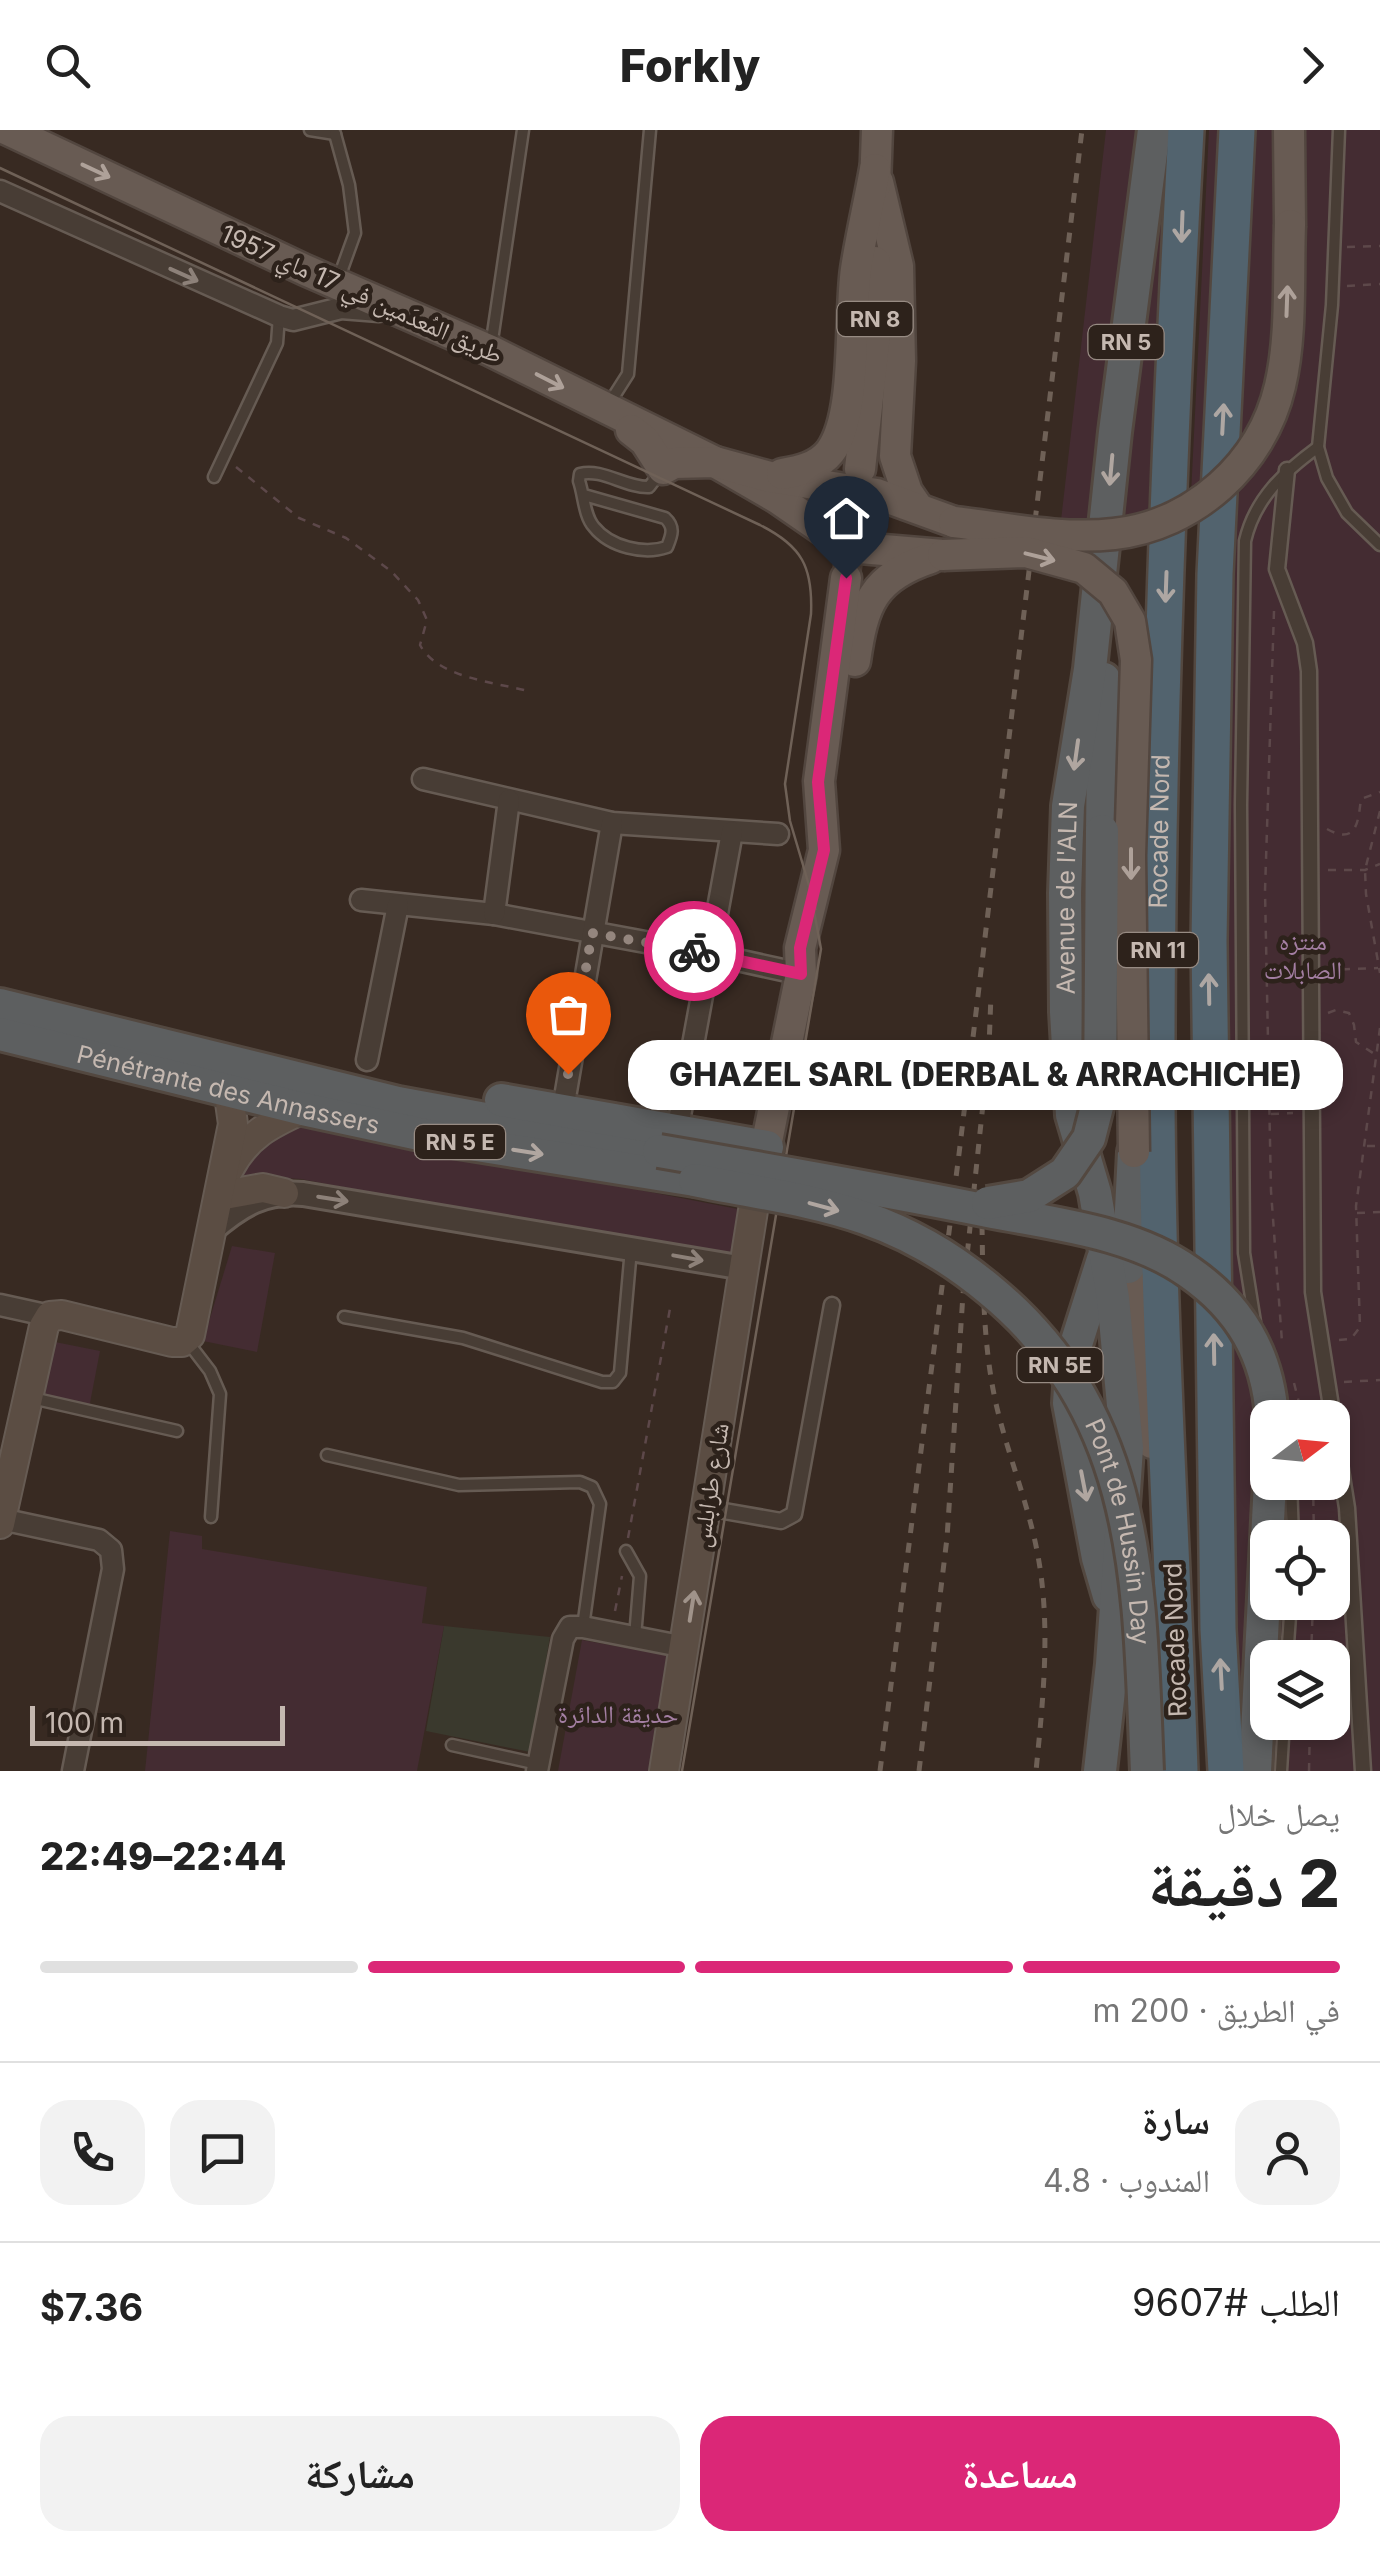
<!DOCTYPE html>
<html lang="ar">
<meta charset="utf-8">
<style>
:root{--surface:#fff;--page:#f2f2f2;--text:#222;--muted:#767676;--line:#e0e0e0;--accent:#db2777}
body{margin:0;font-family:Inter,"Noto Naskh Arabic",sans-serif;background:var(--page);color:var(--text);direction:rtl;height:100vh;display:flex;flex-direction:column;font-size:38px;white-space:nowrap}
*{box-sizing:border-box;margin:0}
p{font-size:32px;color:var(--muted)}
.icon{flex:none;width:55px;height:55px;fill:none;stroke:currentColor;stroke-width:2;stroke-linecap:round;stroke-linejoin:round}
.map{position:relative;height:1641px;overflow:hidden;direction:ltr}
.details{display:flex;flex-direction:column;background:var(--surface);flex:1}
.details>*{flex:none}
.needle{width:65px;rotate:74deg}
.buttons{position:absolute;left:1250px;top:1270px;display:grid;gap:20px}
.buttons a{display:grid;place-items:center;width:100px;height:100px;border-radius:20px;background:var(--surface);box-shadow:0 5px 15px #0003;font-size:50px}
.scale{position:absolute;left:30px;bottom:25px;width:255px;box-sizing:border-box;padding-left:10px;border:5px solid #c5b8b0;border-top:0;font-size:28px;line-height:35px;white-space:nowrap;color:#c5b8b0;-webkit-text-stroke:8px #2d221b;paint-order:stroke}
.pin{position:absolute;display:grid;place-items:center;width:85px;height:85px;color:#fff;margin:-102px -42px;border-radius:50% 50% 50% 0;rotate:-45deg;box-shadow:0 0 10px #0007}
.pin .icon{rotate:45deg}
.courier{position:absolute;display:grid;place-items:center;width:100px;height:100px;margin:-50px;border:8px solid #db2777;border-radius:50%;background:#fff;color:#222;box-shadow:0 2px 12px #0007}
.bubble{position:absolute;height:70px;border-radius:30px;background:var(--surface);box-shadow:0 5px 15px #0003;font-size:32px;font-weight:800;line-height:70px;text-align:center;direction:rtl}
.headline em{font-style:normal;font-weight:800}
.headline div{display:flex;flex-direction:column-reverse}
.headline{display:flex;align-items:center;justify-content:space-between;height:170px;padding:0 40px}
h1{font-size:65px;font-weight:800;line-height:75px}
.bar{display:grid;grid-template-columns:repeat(4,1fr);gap:15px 10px;align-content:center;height:120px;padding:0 40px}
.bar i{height:12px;border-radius:8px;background:var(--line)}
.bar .on{background:var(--accent)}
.bar p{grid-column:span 4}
.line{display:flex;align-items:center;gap:25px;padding:0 40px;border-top:2px solid var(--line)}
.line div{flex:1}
.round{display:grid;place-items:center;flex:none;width:105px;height:105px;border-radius:30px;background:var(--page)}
.action{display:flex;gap:20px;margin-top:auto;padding:20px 40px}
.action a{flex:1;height:115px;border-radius:30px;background:var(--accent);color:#fff;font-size:40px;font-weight:800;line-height:115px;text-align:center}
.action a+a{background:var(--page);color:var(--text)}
header{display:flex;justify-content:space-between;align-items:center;height:130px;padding:0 40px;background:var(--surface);font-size:45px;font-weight:800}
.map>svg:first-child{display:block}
.medical{fill:#3a392d}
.green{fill:#442c32}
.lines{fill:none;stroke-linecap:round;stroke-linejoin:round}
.primary-tunnel{stroke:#4d3f37;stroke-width:30;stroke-dasharray:30 15;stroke-linecap:butt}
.service-casing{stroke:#665b53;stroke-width:15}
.pedestrian-casing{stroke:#665b53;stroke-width:19}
.minor-casing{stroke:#665b53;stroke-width:25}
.tertiary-casing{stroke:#665b53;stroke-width:28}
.secondary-casing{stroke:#665b53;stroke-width:32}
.primary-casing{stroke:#52463f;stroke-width:35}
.trunk-casing{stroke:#534840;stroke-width:38}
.motorway-casing{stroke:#534840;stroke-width:40}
.path{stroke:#5d484a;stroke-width:2.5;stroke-dasharray:8 8;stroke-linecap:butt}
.service{stroke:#483d35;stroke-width:10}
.pedestrian{stroke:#483d35;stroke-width:14}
.minor{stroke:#483d35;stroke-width:20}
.tertiary{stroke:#483d35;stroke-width:22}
.secondary{stroke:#5b4d43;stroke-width:28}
.primary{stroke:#685b53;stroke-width:30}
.trunk{stroke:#5d5f60;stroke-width:32}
.motorway{stroke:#52636e;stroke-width:35}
.tram{stroke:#6f6157;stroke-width:2.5}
.rail{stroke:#6f6157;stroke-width:5;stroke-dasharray:10 10;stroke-linecap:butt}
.primary-bridge-casing{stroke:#52463f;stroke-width:35;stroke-linecap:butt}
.trunk-bridge-casing{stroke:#534840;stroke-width:38;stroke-linecap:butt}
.primary-bridge{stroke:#685b53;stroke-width:30}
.trunk-bridge{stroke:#5d5f60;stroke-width:32}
.oneway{stroke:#aea199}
.oneway2{stroke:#aea7a3}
.oneway3{stroke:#8d8179}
.oneway4{stroke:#b0a6a0}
.oneway5{stroke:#a0938a}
.done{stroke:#94867e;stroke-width:10;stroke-dasharray:0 18}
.route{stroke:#db2777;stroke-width:12}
.labels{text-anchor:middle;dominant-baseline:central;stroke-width:9;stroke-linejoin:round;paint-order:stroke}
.shield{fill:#2d221b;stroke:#978b83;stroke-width:2.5}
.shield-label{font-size:22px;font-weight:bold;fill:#c5b8b0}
.street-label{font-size:25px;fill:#c5b8b0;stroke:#2d221b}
.park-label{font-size:25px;fill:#a47fa3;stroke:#2d221b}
</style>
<header><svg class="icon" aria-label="forward" viewBox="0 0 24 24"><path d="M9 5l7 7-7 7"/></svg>Forkly<svg class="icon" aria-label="search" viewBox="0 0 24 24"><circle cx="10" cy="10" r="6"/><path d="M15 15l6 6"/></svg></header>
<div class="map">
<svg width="1380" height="1641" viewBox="0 0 1380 1641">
<rect width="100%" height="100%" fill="#382a22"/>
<path class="medical" d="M444,1496L550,1507L530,1622L426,1601Z"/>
<g class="green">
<path d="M1106,0H1136L1093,330L1089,399H1060Z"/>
<path d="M1169,0L1159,136L1148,392L1120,400Z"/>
<path d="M1209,0H1223L1205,354L1191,365Z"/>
<path d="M1251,0H1380V1641H1262L1268,1592H1332V1528L1270,1527L1274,1473L1332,1472V1408L1277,1407L1281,1353L1332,1352V1288H1268L1267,1329L1260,1330L1248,1641H1242L1230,1407L1224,915L1231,374Z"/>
<path d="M309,996L748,1081L736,1128L641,1114L301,1049L244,1046L239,1042L252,1021L295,997Z"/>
<path d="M232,1116L275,1123L257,1222L203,1211Z"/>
<path d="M55,1212L100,1221L89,1278L44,1269Z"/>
<path d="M170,1401L202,1406V1419L427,1457L422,1493L444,1496L417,1641H145Z"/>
<path d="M582,1510L676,1527L656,1641H558Z"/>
</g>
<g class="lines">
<path class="primary-tunnel" d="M846,448L860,339"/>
<g class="service-casing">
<g id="service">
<path d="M310,0L335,4"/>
<path d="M1339,0L1332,175L1318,317L1327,348L1347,383L1380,415"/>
<path d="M335,4L349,55L355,103L337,153"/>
<path d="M491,217L523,0"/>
<path d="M607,277L628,244L650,0"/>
<path d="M214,347L277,213L279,186"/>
<path d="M584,365L665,388C675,397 672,405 667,417C644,425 610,417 594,397C584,386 584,365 579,351L580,344C602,338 626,358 649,357L662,340"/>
<path d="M344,1187L463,1208L602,1252H613L620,1243L631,1119"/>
<path d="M1255,1192L1244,1123L1241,675L1245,411C1255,368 1284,342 1318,317"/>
<path d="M187,1211L210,1241L220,1264L211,1387"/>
<path d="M32,1268L177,1301"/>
<path d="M327,1325L459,1355L580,1352L592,1357L600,1374L583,1497"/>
<path d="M1291,1352L1293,1408"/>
<path d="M626,1421L640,1446L635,1507"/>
<path d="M1287,1528L1291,1472"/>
<path d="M452,1615L538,1634"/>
<path d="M1281,1641L1284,1592"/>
</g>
</g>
<g class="pedestrian-casing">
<g id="pedestrian">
<path d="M1287,340L1277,439L1305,513L1309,541L1313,1162L1347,1378L1363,1641"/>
<path d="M707,1378L781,1391L794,1384L832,1175"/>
</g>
</g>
<g class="minor-casing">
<g id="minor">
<path d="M0,61L279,186L293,190L341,178L379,181"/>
<path d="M423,649L612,693L778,704"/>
<path d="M361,770L494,784L710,824L801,844"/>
<path d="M494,784L509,670"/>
<path d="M367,930L398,775"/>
<path d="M563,979L612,693"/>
<path d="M677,1002L732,702"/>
<path d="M0,1175L50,1186"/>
<path d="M1,1389L99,1410L111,1420L113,1439L73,1641"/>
<path d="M537,1641L563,1509L570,1497H583L685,1517"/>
</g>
</g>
<g class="tertiary-casing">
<path id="tertiary" d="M212,1100C241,1075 264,1061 303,1064L744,1138"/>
</g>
<g class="secondary-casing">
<g id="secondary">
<path d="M229,1039C247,1005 270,994 303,979"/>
<path d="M219,1066L263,1058L284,1063"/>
<path d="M0,1394L44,1196L50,1186L62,1185L172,1212H182L190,1205L233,994L228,958"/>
<path d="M664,1641L755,1068"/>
</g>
</g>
<g class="primary-casing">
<g id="primary">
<path d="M8,0L305,140L491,221L715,332L777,368L848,417L943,425"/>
<path d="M1289,0L1290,95"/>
<path d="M878,52L898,136L900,231L895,326L907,362L918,378"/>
<path d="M875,56L877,0"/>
<path d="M631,300L645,311L663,339L674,333L715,332L770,347L877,364L954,392"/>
<path d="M860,339L875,205V132"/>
<path d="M782,344C800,341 818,337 830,322C858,285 849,186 856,139C861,106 869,73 875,39"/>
<path d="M855,531C863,474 873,447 931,428"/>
<path d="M761,1041L801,844L800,818L824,720L819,651L846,448"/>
<path d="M1136,1109L1138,1188L1152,1313"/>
</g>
</g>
<g class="trunk-casing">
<g id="trunk">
<path d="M1102,701L1104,549"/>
<path d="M0,875L398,973L659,1021"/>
<path id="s1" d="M0,904L303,979L452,1011L695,1050"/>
<path d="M501,970L767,1017"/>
<path d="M1103,1129L1072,1227L1069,1273L1098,1428L1109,1466"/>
<path d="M1128,1137L1134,1022"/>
<path id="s2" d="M1100,1641L1112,1534L1127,1318L1113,1168L1095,1063L1072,985L1066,882L1065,763L1068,676L1090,539L1115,302L1154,0"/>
<path d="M1255,1641L1270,1352"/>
</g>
</g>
<g class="motorway-casing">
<g id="motorway">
<path id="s3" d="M1180,1641C1172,1402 1156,1163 1157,924C1157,616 1169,307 1186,0"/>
<path d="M1226,1641L1218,1499L1209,811L1215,444L1237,0"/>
</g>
</g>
<g class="path">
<path d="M1347,117L1380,116"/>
<path d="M1347,156L1380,154"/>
<path d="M236,337L299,388L346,408L391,441L418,470L427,490L420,515C438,548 494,552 528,561"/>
<path d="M1274,481L1265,761L1271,1061L1282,1212"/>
<path d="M1380,681L1365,740L1366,764L1380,843"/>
<path d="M1327,699C1358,716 1358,690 1361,669L1380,662"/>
<path d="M1328,740H1365L1380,734"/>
<path d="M1326,840L1378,838"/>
<path d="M1328,883L1336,880L1349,883L1354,895L1356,912L1376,925"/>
<path d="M1271,984L1293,983"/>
<path d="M1367,1016H1380"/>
<path d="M1357,1083L1380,1082"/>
<path d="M1339,1210L1351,1209L1360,1197L1356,1076L1380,898"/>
<path d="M1344,1252L1380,1250"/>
<path d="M1294,1253L1303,1288"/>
<path d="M1313,1352L1314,1408"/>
<path d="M628,1408L671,1173"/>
<path d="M615,1481L622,1446"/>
<path d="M1311,1528L1313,1472"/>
<path d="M1309,1641L1310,1592"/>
</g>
<use href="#service" class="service"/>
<use href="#pedestrian" class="pedestrian"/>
<use href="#minor" class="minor"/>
<use href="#tertiary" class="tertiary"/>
<use href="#secondary" class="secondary"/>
<use href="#primary" class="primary"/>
<use href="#trunk" class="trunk"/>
<use href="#motorway" class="motorway"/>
<path class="tram" d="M0,38L760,395C802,416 813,437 811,484L785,654L790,691L816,779L812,770L821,819L682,1641"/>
<g class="rail">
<path d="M982,1095C983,1156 983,1219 997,1278C1009,1328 1029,1376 1038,1426C1051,1497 1043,1570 1036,1641"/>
<path d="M880,1641L959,1024L1082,0"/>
<path d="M919,1641L947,1408L963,1164L989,917L991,865"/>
</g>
<g class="primary-bridge-casing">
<g id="primary-bridge">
<path d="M954,392C1006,398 1062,410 1114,404C1194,395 1262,334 1280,256C1292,205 1288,148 1290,95"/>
<path d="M943,425L1026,422L1084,438L1113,462L1130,491L1136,530L1130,726L1134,1022"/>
</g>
</g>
<g class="trunk-bridge-casing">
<g id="trunk-bridge">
<path d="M659,1021C769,1040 879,1059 988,1081C1054,1094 1133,1102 1189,1142C1241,1178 1268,1225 1272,1288"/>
<path id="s4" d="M695,1050C751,1062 811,1069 865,1088C911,1104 953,1129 990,1160C1144,1287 1139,1459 1147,1641"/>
<path d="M988,1073L1029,1066L1065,1043L1089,1008L1100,965L1102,701"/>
</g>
</g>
<use href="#primary-bridge" class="primary-bridge"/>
<use href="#trunk-bridge" class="trunk-bridge"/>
</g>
<defs><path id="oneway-shaft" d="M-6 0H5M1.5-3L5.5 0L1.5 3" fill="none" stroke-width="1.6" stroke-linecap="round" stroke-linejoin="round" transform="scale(2.5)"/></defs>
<g class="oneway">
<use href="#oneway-shaft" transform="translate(96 41) rotate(25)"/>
<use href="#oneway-shaft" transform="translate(1287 171) rotate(-88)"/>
<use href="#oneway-shaft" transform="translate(550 251) rotate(27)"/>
<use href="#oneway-shaft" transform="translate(1040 427) rotate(14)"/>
<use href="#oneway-shaft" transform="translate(1131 734) rotate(90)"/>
</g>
<g class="oneway2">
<use href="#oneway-shaft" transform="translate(1182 97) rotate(92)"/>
<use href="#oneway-shaft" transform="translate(1223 289) rotate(-87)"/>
<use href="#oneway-shaft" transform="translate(1166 457) rotate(92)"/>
<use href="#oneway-shaft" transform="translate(1209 859) rotate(-91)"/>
<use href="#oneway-shaft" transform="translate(1214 1219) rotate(-91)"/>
<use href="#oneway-shaft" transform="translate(1221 1544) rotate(-93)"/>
</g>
<g class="oneway3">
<use href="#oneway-shaft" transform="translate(184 145) rotate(24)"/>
<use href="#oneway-shaft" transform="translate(333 1069) rotate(9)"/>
<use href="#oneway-shaft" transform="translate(688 1128) rotate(10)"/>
</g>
<g class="oneway4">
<use href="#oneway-shaft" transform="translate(1111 340) rotate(95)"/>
<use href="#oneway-shaft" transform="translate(1076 625) rotate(98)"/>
<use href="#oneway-shaft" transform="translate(528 1022) rotate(9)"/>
<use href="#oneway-shaft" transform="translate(824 1077) rotate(15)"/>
<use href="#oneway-shaft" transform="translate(1084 1356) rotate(79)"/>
</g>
<use class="oneway5" href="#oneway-shaft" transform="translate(692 1476) rotate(-81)"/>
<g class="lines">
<path class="done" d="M568,944L592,803L694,821"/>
<path class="route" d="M694,821L801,844L800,818L824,720L818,652L846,448"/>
</g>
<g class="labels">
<g class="shield">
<rect x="837.5" y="172" width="75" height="34" rx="8"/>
<rect x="1088.5" y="195" width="75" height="34" rx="8"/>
<rect x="1118" y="803" width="80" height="34" rx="8"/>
<rect x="415" y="995" width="90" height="34" rx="8"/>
<rect x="1017.5" y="1218" width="85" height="34" rx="8"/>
</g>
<g class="shield-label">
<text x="875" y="189">RN 8</text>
<text x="1126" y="212">RN 5</text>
<text x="1158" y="820">RN 11</text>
<text x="460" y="1012">RN 5 E</text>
<text x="1060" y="1235">RN 5E</text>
</g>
<g class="street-label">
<text transform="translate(362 164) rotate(24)">طريق المُعدَمين في 17 ماي 1957</text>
<text stroke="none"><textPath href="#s3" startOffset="940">Rocade Nord</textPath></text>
<text stroke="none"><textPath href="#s2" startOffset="880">Avenue de l'ALN</textPath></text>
<text stroke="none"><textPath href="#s1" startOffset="235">Pénétrante des Annassers</textPath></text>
<text transform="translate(710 1355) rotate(-81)">شارع طرابلس</text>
<text stroke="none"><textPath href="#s4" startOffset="602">Pont de Hussin Day</textPath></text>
<text transform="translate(1175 1510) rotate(-92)">Rocade Nord</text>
</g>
<g class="park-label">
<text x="1303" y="811">منتزه<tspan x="1303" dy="29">الصابلات</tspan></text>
<text x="618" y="1584">حديقة الدائرة</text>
</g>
</g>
</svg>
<div class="buttons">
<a><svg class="needle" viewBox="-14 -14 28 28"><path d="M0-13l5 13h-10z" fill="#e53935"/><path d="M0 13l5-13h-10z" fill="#767676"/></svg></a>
<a><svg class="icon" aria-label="locate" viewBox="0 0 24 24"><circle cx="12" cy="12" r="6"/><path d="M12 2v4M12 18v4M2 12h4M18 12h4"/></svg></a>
<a><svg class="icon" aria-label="layers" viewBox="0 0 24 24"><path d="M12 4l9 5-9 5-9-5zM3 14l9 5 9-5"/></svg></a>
</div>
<div class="scale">100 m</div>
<div class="pin" style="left:568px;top:944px;background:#ea580c"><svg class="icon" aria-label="bag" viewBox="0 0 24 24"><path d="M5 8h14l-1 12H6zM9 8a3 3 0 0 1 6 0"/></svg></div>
<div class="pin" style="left:846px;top:448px;background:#1f2937"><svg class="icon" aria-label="home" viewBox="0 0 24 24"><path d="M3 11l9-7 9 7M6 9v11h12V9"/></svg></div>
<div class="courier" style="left:694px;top:821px"><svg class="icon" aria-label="bike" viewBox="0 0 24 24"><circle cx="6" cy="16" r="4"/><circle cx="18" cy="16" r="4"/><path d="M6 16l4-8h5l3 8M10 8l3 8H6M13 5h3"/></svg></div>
<div class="bubble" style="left:628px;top:910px;width:715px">GHAZEL SARL (DERBAL &amp; ARRACHICHE)</div>
</div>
<section class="details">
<div class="headline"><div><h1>2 دقيقة</h1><p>يصل خلال</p></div><em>22:44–22:49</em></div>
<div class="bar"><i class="on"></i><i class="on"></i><i class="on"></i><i></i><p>في الطريق · 200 m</p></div>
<div class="line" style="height:180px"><a class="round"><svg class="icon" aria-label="person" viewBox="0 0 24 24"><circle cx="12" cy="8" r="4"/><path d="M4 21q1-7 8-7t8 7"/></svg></a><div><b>سارة</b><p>المندوب · 4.8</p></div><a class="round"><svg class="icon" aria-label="chat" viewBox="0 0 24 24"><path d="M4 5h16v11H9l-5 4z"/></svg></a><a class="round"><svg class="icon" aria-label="phone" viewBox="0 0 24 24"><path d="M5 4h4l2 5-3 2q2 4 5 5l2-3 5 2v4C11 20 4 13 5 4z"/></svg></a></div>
<div class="line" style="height:130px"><div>الطلب #9607</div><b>$7.36</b></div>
<div class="action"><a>مساعدة</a><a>مشاركة</a></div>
</section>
